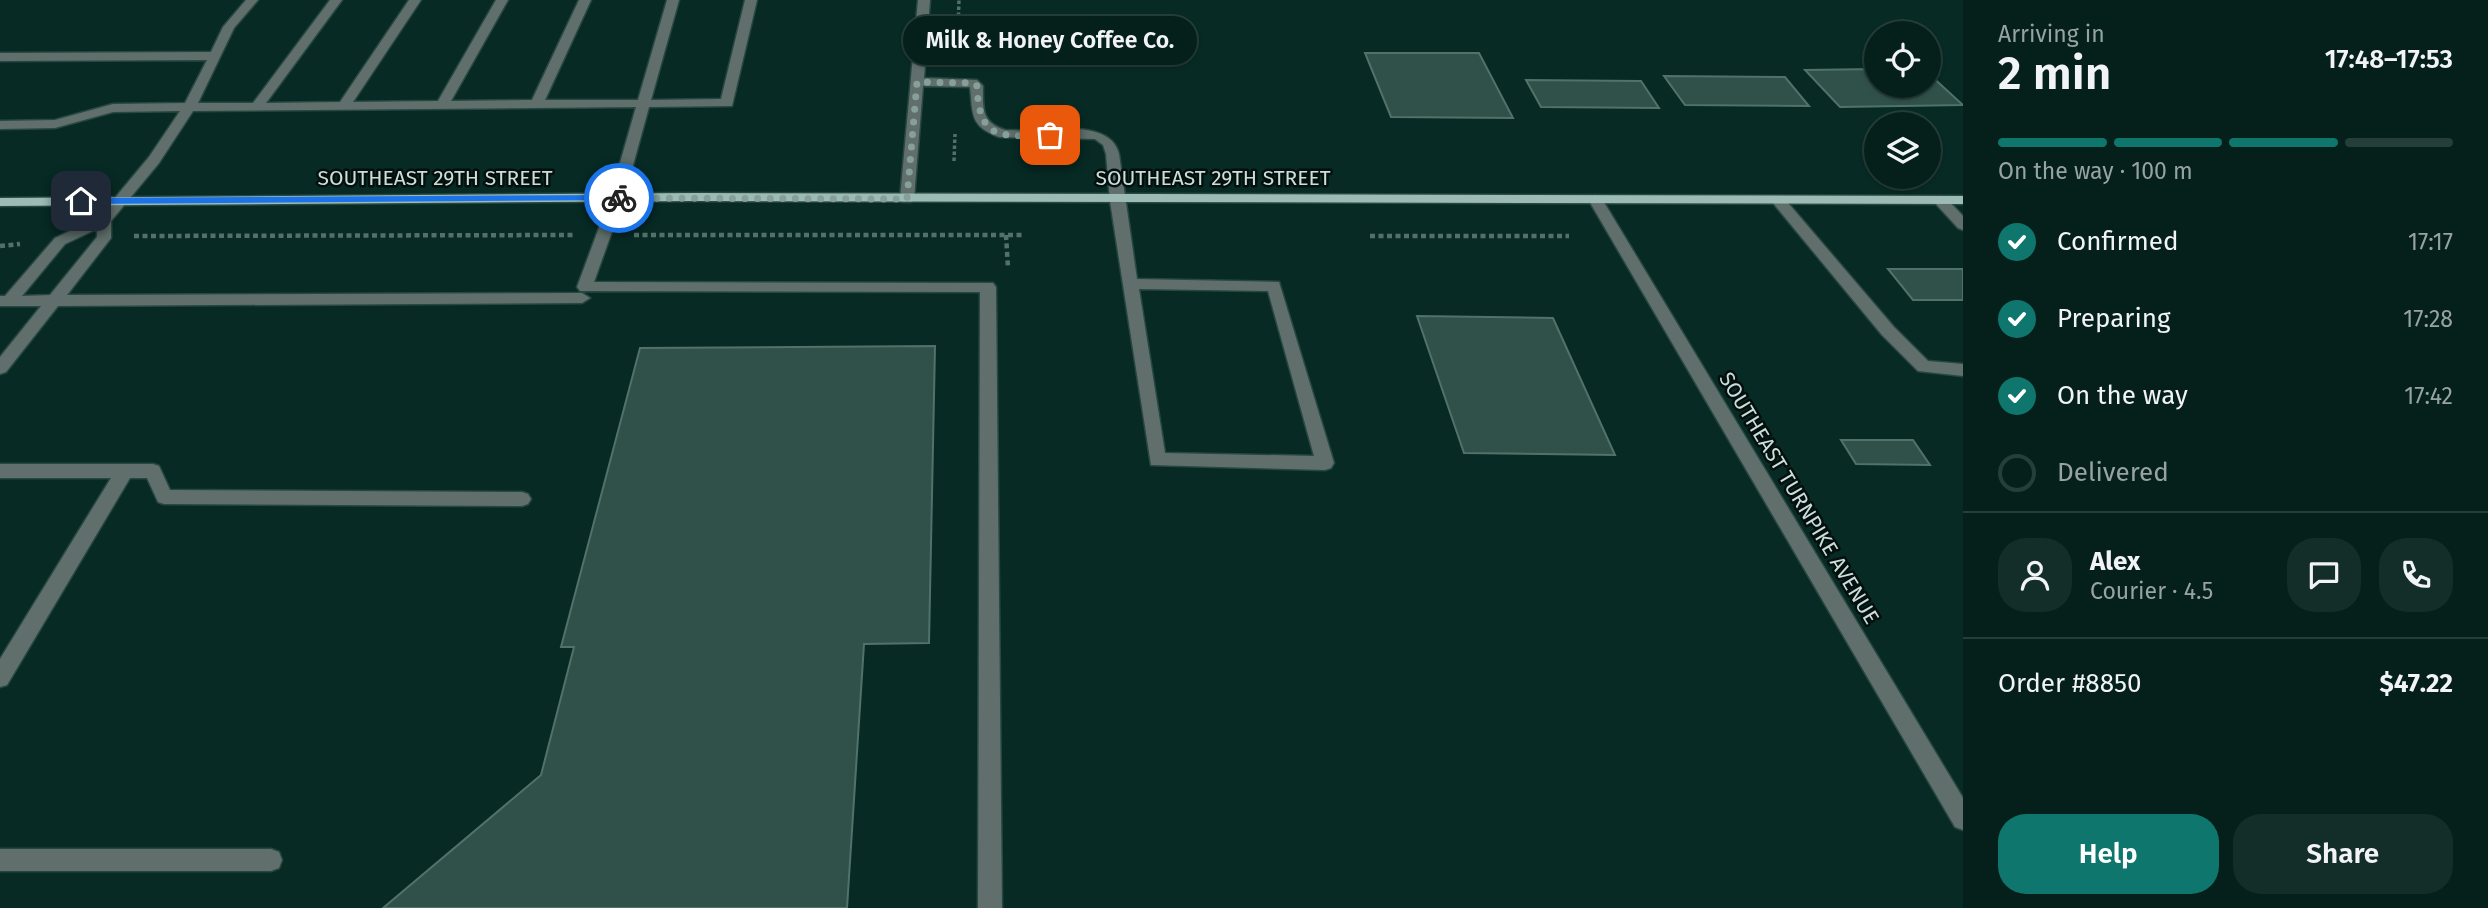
<!DOCTYPE html>
<meta charset="utf-8">
<style>
:root{--surface:#05201b;--page:#132d28;--text:#f1f3f6;--muted:#97a3a3;--line:#263e3a;--accent:#0f766e}
body{margin:0;font-family:"Fira Sans",sans-serif;background:var(--page);color:var(--text);height:100vh;display:flex;flex-direction:column;font-size:26px;white-space:nowrap}
*{box-sizing:border-box;margin:0}
p{font-size:23px;color:var(--muted)}
.icon{flex:none;width:38px;height:38px;fill:none;stroke:currentColor;stroke-width:2;stroke-linecap:round;stroke-linejoin:round}
.map{position:relative;flex:1;overflow:hidden}
.sheet{display:flex;flex-direction:column;background:var(--surface);width:525px}
.sheet>*{flex:none}
.buttons{position:absolute;left:1864px;top:21px;display:grid;gap:14px}
.buttons a{display:grid;place-items:center;width:77px;height:77px;border-radius:50%;background:var(--surface);box-shadow:0 2px 5px #0004,0 0 0 2px var(--line);font-size:35px}
.pin{position:absolute;display:grid;place-items:center;width:60px;height:60px;color:#fff;margin:-30px;border-radius:14px;box-shadow:0 4px 10px #0006}
.courier{position:absolute;display:grid;place-items:center;width:70px;height:70px;margin:-35px;border:5px solid #1a73e8;border-radius:50%;background:#fff;color:#222;box-shadow:0 2px 9px #0007}
.bubble{position:absolute;height:49px;border-radius:24px;background:var(--surface);box-shadow:0 2px 5px #0004,0 0 0 2px var(--line);font-size:23px;font-weight:600;line-height:49px;text-align:center}
.headline em{font-style:normal;font-weight:600}
.headline div{display:flex;flex-direction:column-reverse}
.headline{display:flex;align-items:center;justify-content:space-between;height:119px;padding:0 35px}
h1{font-size:46px;font-weight:600;line-height:52px}
.bar{display:grid;grid-template-columns:repeat(4,1fr);gap:10px 7px;align-content:center;height:84px;padding:0 35px}
.bar i{height:9px;border-radius:5px;background:var(--line)}
.bar .active{background:var(--accent)}
.bar p{grid-column:span 4}
.line{display:flex;align-items:center;gap:18px;padding:0 35px;border-top:2px solid var(--line)}
.line div{flex:1}
.round{display:grid;place-items:center;flex:none;width:74px;height:74px;border-radius:28px;background:var(--page)}
ol{padding:0 35px;list-style:none}
li{display:flex;align-items:center;gap:21px;height:77px}
li p{margin-inline-start:auto}
li .icon{padding:7px;border-radius:50%;background:var(--accent);color:#fff;stroke-width:4}
li:last-child{color:var(--muted)}
li i{width:38px;height:38px;border:4px solid var(--line);border-radius:50%}
.button{display:flex;gap:14px;margin-top:auto;padding:14px 35px}
.button a{flex:1;height:80px;border-radius:28px;background:var(--accent);color:#fff;font-size:28px;font-weight:600;line-height:80px;text-align:center}
.button a+a{background:var(--page);color:var(--text)}
main{display:flex;flex:1;min-height:0}
.map>svg:first-child{display:block}
.building{fill:#30514a;stroke:#50726b;stroke-width:2}
.lines{fill:none;stroke-linecap:round;stroke-linejoin:round}
.minor-casing{stroke:#274741;stroke-width:3}
.major-casing{stroke:#274741;stroke-width:3}
.path-far1{stroke:#54706b;stroke-width:3.5;stroke-dasharray:3.5 2.5;stroke-linecap:butt}
.path{stroke:#54706b;stroke-width:4.5;stroke-dasharray:5 3.5;stroke-linecap:butt}
.minor{fill:#606f6b;fill-rule:evenodd}
.major{fill:#9cbbb4;fill-rule:evenodd}
.route{fill:#1a73e8}
.done{stroke:#879f9a;stroke-width:7;stroke-dasharray:0 12.6}
.labels{text-anchor:middle;dominant-baseline:central;stroke-width:5;stroke-linejoin:round;paint-order:stroke}
.street-label{font-size:21px;fill:#ccdeda;stroke:#04100d}
</style>
<main>
<div class="map">
<svg width="1963" height="908" viewBox="0 0 1963 908">
<rect width="100%" height="100%" fill="#072a24"/>
<g class="building">
<path d="M1365,53H1479L1513,118L1391,117Z"/>
<path d="M1876,69V86H1928V73L1963,105L1840,107L1805,70Z"/>
<path d="M1664,76L1785,77L1809,106L1685,105Z"/>
<path d="M1526,80L1641,81L1659,108L1541,107Z"/>
<path d="M1888,269H1963V300H1913Z"/>
<path d="M1417,316L1553,318L1615,455L1464,453Z"/>
<path d="M935,346L929,643L864,644L847,908H383L541,775L574,647H561L640,348Z"/>
<path d="M1841,440H1913L1930,465L1856,464Z"/>
</g>
<g class="lines">
<g class="minor-casing">
<g id="minor">
<path d="M246,0H258L234,28L198,103H253L330,0H342L266,103L340,102L409,0H421L353,102L438,101L496,0H508L451,101L532,100L579,0H591L545,100H638L667,0H679L651,100L721,99L745,0H757L732,106L649,107L624,198L594,282L993,283L996,287L1002,908H978L980,292L580,291L577,287L610,198L636,107L193,111L159,163L111,221V238L67,295L582,293L590,298L582,303L58,306L6,372L0,374V357L41,306H0V296H5L55,238L99,217L149,157L180,111L113,112L55,128L0,129V121L55,120L113,104L185,103L207,60L0,61V53L211,52L223,27ZM97,229V237L50,295L22,296L65,244Z"/>
<path d="M918,0H930L924,78L977,80L983,86C983,109 981,122 1005,130C1037,133 1110,115 1119,154L1137,279L1279,282L1334,463L1331,468L1325,470L1151,465L1110,201L1106,154L1103,145L1095,139L999,137C969,126 973,113 970,87L923,86L914,199L912,202H902L900,199ZM1139,289L1268,291L1314,456L1165,453Z"/>
<path d="M1595,195L1602,199L1963,798V830L1955,827L1588,199Z"/>
<path d="M1778,196L1783,197L1894,327L1928,361L1963,364V376L1918,371L1882,335L1773,203L1771,200Z"/>
<path d="M1940,196L1945,197L1963,216V230L1958,228L1935,203L1933,200Z"/>
<path d="M0,464H153L159,466L170,490L522,492L528,494L531,499L528,504L522,506L164,504L158,502L147,478H130L7,685L0,687V659L111,478H0Z"/>
<path d="M0,849H271L279,852L282,860L279,868L271,871H0Z"/>
</g>
</g>
<g class="major-casing">
<path id="major" d="M696,193L1963,196V204L696,201L0,206V198Z"/>
</g>
<g class="path-far1">
<path d="M957,58L959,0"/>
<path d="M954,161L955,134"/>
</g>
<g class="path">
<path d="M634,235H1023"/>
<path d="M1006,235L1008,268"/>
<path d="M134,236L573,235"/>
<path d="M1370,236H1569"/>
<path d="M0,246L20,244"/>
</g>
<use href="#minor" class="minor"/>
<use href="#major" class="major"/>
</g>
<path class="route" d="M619,195L622,196V200L81,204L76,201L81,198Z"/>
<g class="lines">
<path class="done" d="M619,198L907,199L917,82L973,83L977,86C979,142 1001,136 1050,135"/>
</g>
<g class="labels">
<g class="street-label">
<text x="435" y="178">SOUTHEAST 29TH STREET</text>
<text x="1213" y="178">SOUTHEAST 29TH STREET</text>
<text transform="translate(1799 498) rotate(59)">SOUTHEAST TURNPIKE AVENUE</text>
</g>
</g>
</svg>
<div class="buttons">
<a><svg class="icon" aria-label="locate" viewBox="0 0 24 24"><circle cx="12" cy="12" r="6"/><path d="M12 2v4M12 18v4M2 12h4M18 12h4"/></svg></a>
<a><svg class="icon" aria-label="layers" viewBox="0 0 24 24"><path d="M12 4l9 5-9 5-9-5zM3 14l9 5 9-5"/></svg></a>
</div>
<div class="pin" style="left:1050px;top:135px;background:#ea580c"><svg class="icon" aria-label="bag" viewBox="0 0 24 24"><path d="M5 8h14l-1 12H6zM9 8a3 3 0 0 1 6 0"/></svg></div>
<div class="pin" style="left:81px;top:201px;background:#1f2937"><svg class="icon" aria-label="home" viewBox="0 0 24 24"><path d="M3 11l9-7 9 7M6 9v11h12V9"/></svg></div>
<div class="courier" style="left:619px;top:198px"><svg class="icon" aria-label="bike" viewBox="0 0 24 24"><circle cx="6" cy="16" r="4"/><circle cx="18" cy="16" r="4"/><path d="M6 16l4-8h5l3 8M10 8l3 8H6M13 5h3"/></svg></div>
<div class="bubble" style="left:903px;top:16px;width:294px">Milk &amp; Honey Coffee Co.</div>
</div>
<section class="sheet">
<div class="headline"><div><h1>2 min</h1><p>Arriving in</p></div><em>17:48–17:53</em></div>
<div class="bar"><i class="active"></i><i class="active"></i><i class="active"></i><i></i><p>On the way · 100 m</p></div>
<ol>
<li><svg class="icon" aria-label="check" viewBox="0 0 24 24"><path d="M5 12l5 5 9-10"/></svg>Confirmed<p>17:17</p></li>
<li><svg class="icon" aria-label="check" viewBox="0 0 24 24"><path d="M5 12l5 5 9-10"/></svg>Preparing<p>17:28</p></li>
<li><svg class="icon" aria-label="check" viewBox="0 0 24 24"><path d="M5 12l5 5 9-10"/></svg>On the way<p>17:42</p></li>
<li><i></i>Delivered</li>
</ol>
<div class="line" style="height:126px"><a class="round"><svg class="icon" aria-label="person" viewBox="0 0 24 24"><circle cx="12" cy="8" r="4"/><path d="M4 21q1-7 8-7t8 7"/></svg></a><div><b>Alex</b><p>Courier · 4.5</p></div><a class="round"><svg class="icon" aria-label="chat" viewBox="0 0 24 24"><path d="M4 5h16v11H9l-5 4z"/></svg></a><a class="round"><svg class="icon" aria-label="phone" viewBox="0 0 24 24"><path d="M5 4h4l2 5-3 2q2 4 5 5l2-3 5 2v4C11 20 4 13 5 4z"/></svg></a></div>
<div class="line" style="height:91px"><div>Order #8850</div><b>$47.22</b></div>
<div class="button"><a>Help</a><a>Share</a></div>
</section>
</main>
